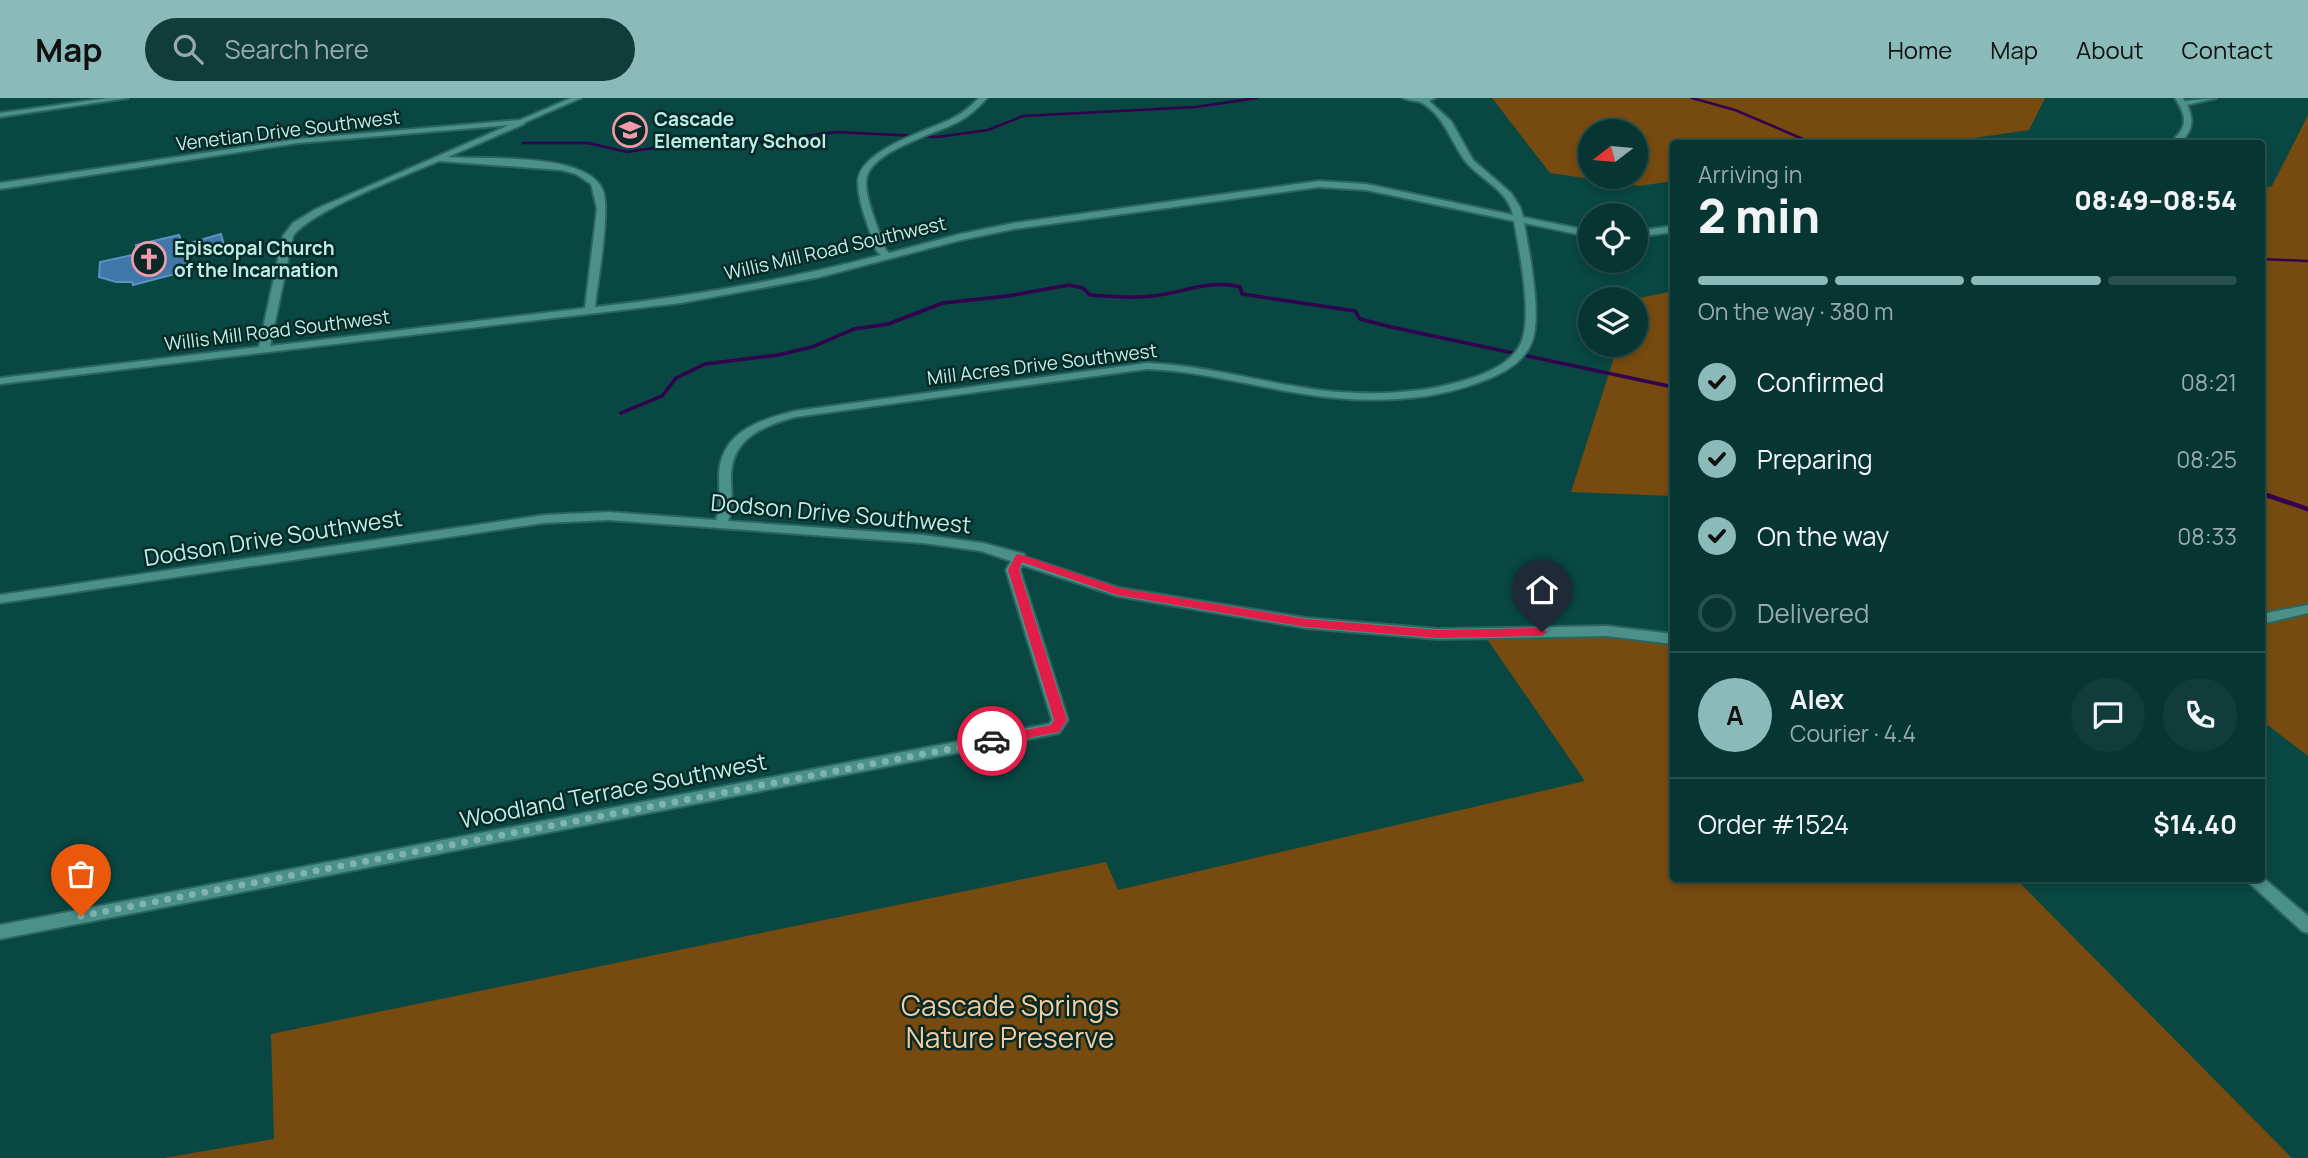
<!DOCTYPE html>
<meta charset="utf-8">
<style>
:root{--surface:#073532;--page:#103d3a;--text:#f1f3f6;--muted:#98abac;--line:#28504d;--accent:#8bbbb9}
body{margin:0;font-family:Manrope,sans-serif;background:var(--page);color:var(--text);height:100vh;display:flex;flex-direction:column;font-size:26px;white-space:nowrap}
*{box-sizing:border-box;margin:0}
p{font-size:23px;color:var(--muted)}
.icon{flex:none;width:38px;height:38px;fill:none;stroke:currentColor;stroke-width:2;stroke-linecap:round;stroke-linejoin:round}
.map{position:relative;flex:1;overflow:hidden}
.side{position:absolute;left:1670px;top:42px;width:595px;height:742px;display:flex;flex-direction:column;background:var(--surface);border-radius:7px;box-shadow:0 4px 10px #0003,0 0 0 2px var(--line)}
.side>*{flex:none}
.needle{width:46px;rotate:254deg}
.controls{position:absolute;left:1578px;top:21px;display:grid;gap:14px}
.controls a{display:grid;place-items:center;width:70px;height:70px;border-radius:50%;background:var(--surface);box-shadow:0 4px 10px #0003,0 0 0 2px var(--line);font-size:35px}
.pin{position:absolute;display:grid;place-items:center;width:60px;height:60px;color:#fff;margin:-72px -30px;border-radius:50% 50% 50% 0;rotate:-45deg;box-shadow:0 0 7px #0007}
.pin .icon{rotate:45deg}
.courier{position:absolute;display:grid;place-items:center;width:70px;height:70px;margin:-35px;border:5px solid #e11d48;border-radius:50%;background:#fff;color:#222;box-shadow:0 2px 9px #0007}
.head em{font-style:normal;font-weight:800}
.head div{display:flex;flex-direction:column-reverse}
.head{display:flex;align-items:center;justify-content:space-between;height:119px;padding:0 28px}
h1{font-size:46px;font-weight:800;line-height:52px}
.bar{display:grid;grid-template-columns:repeat(4,1fr);gap:10px 7px;align-content:center;height:84px;padding:0 28px}
.bar i{height:9px;border-radius:5px;background:var(--line)}
.bar .selected{background:var(--accent)}
.bar p{grid-column:span 4}
.line{display:flex;align-items:center;gap:18px;padding:0 28px;border-top:2px solid var(--line)}
.line div{flex:1}
.round{display:grid;place-items:center;flex:none;width:74px;height:74px;border-radius:37px;background:var(--page)}
ol{padding:0 28px;list-style:none}
li{display:flex;align-items:center;gap:21px;height:77px}
li p{margin-inline-start:auto}
li .icon{padding:7px;border-radius:50%;background:var(--accent);color:#111;stroke-width:4}
li:last-child{color:var(--muted)}
li i{width:38px;height:38px;border:4px solid var(--line);border-radius:50%}
header{display:flex;align-items:center;gap:42px;box-sizing:border-box;height:98px;padding:0 35px;background:var(--accent);color:#111}
header strong{font-size:33px}
nav{display:flex;gap:38px;margin-inline-start:auto;font-size:24px}
.search{width:490px;height:63px;background:var(--page);display:flex;align-items:center;gap:18px;box-sizing:border-box;padding:0 24px;border-radius:38px;color:var(--muted);font-size:26px}
.map>svg:first-child{display:block}
.green{fill:#774a10;fill-rule:evenodd}
.lines{fill:none;stroke-linecap:round;stroke-linejoin:round}
.stream-far2{stroke:#31004e;stroke-width:2.5}
.stream-far1{stroke:#31004e;stroke-width:3.5}
.stream{stroke:#31004e;stroke-width:4.5}
.building{fill:#3e77a8;stroke:#5a93c6;stroke-width:2}
.minor-casing{stroke:#2a6560;stroke-width:4}
.tertiary-casing{stroke:#2a6560;stroke-width:4}
.minor{fill:#4b9089;fill-rule:evenodd}
.tertiary{fill:#4b9089;fill-rule:evenodd}
.route{fill:#e11d48}
.done{stroke:#7fb3ad;stroke-width:7;stroke-dasharray:0 12.6}
.labels{text-anchor:middle;dominant-baseline:central;stroke-width:5;stroke-linejoin:round;paint-order:stroke}
.far-poi-label{font-size:19px;font-weight:bold;fill:#beede7;stroke:#072a27;text-anchor:start}
.far-street-label{font-size:19px;fill:#beede7;stroke:#072a27}
.street-label{font-size:23px;fill:#beede7;stroke:#072a27}
.near-park-label{font-size:28px;fill:#f5ca9f;stroke:#072a27}
</style>
<header>
<strong>Map</strong>
<div class="search"><svg class="icon" aria-label="search" viewBox="0 0 24 24"><circle cx="10" cy="10" r="6"/><path d="M15 15l6 6"/></svg>Search here</div>
<nav><a>Home</a><a>Map</a><a>About</a><a>Contact</a></nav>
</header>
<div class="map">
<svg width="2308" height="1060" viewBox="0 0 2308 1060">
<rect width="100%" height="100%" fill="#094742"/>
<g class="green">
<path d="M1492,0H2045L2029,32L1933,46H1673V83L1639,88L1550,75ZM1591,33H1636V79H1591Z"/>
<path d="M2308,17V658L2261,622V90L2272,88Z"/>
<path d="M1673,193V398L1571,394L1618,247H1636L1635,201Z"/>
<path d="M1634,536L1673,542V780L2016,781L2292,1060H164L274,1041L271,936L1106,764L1118,792L1585,683L1487,541Z"/>
</g>
<g class="lines">
<g class="stream-far2">
<path d="M1692,0L1735,12L1803,41L1807,46"/>
<path d="M523,45H588L627,54L679,46L759,44L837,34L938,39L988,32L1023,18L1196,9L1257,0"/>
<path d="M2261,161L2308,163"/>
</g>
<g class="stream-far1">
<path d="M621,315L662,298L676,280L705,266L778,257L812,249L854,231L888,226L943,205L1008,198L1069,187L1083,190L1090,197C1110,198 1131,201 1152,198C1183,195 1209,181 1240,189L1242,196L1355,213L1360,221L1391,229L1673,289"/>
<path d="M2261,395L2272,399"/>
</g>
<path class="stream" d="M2266,397L2308,411"/>
</g>
<path class="building" d="M221,136L225,151L187,159L190,172L133,187L132,184H116L99,179L100,164L137,156L136,147L179,137L183,147Z"/>
<g class="lines">
<g class="minor-casing">
<g id="minor">
<path d="M108,0H128L0,19V15Z"/>
<path d="M979,0H987C978,10 969,18 958,24C935,36 875,52 867,78C862,96 880,133 885,151L889,155L960,136L1014,125L1319,83L1366,86L1513,117C1508,92 1481,82 1466,64C1451,44 1445,20 1424,6C1418,2 1409,3 1403,0H1435L1429,3L1451,23L1473,62L1511,95L1520,109L1523,119L1591,133V139L1524,125C1529,153 1543,220 1531,246C1522,267 1498,278 1477,285C1424,305 1360,305 1304,296C1251,288 1201,273 1147,271L795,319C763,328 732,340 731,378C731,394 734,408 728,423L923,437L983,445L1024,456L1025,459L1119,490L1306,520L1438,531L1607,528L1673,536V546L1607,538L1438,541L1306,530L1117,498L1022,467L1020,472L1068,622L1059,635L0,841V827L1049,626L1052,622L1006,472L1011,463L981,453L923,445L609,422L544,425L0,505V497L544,417L609,414L716,422C721,407 719,394 719,378C720,334 759,322 795,313L1147,265C1199,267 1249,281 1300,289C1356,299 1421,298 1475,279C1492,273 1513,263 1521,245C1533,219 1519,151 1514,123L1366,92L1319,89L1014,131L961,142L820,179L681,205L0,286V280L259,249L283,138L293,125L316,111L521,22L525,24L524,26L448,59C482,62 594,53 604,96C609,122 598,180 595,209C692,198 787,182 881,157L876,152C870,131 858,107 858,84C859,51 929,33 953,20C963,15 971,8 979,0ZM439,63L561,72L576,76L591,86L597,111L585,210L270,248L293,138C312,112 405,78 439,63Z"/>
<path d="M2175,0H2183L2184,3L2216,0L2187,7C2195,23 2192,34 2179,46H2169C2188,29 2188,21 2175,0Z"/>
<path d="M1673,128V134L1636,139V133Z"/>
<path d="M2308,507V515L2261,526V516Z"/>
<path d="M2261,778L2308,818V835L2302,833L2244,780H2261Z"/>
</g>
</g>
<g class="tertiary-casing">
<path id="tertiary" d="M571,0H581L521,26L298,45L0,91V85L298,41L520,22Z"/>
</g>
<use href="#minor" class="minor"/>
<use href="#tertiary" class="tertiary"/>
</g>
<path class="route" d="M1019,456L1119,490L1306,521L1438,532L1542,530L1547,534L1542,538L1438,540L1306,529L1117,497L1022,464L1019,472L1067,622L1059,634L992,647L985,643L987,640L1051,627L1054,622L1008,472L1016,457Z"/>
<g class="lines">
<path class="done" d="M81,818L992,643"/>
</g>
<defs>
<g id="school-ring" transform="scale(1.75)"><circle r="9.5" fill="#072a27" stroke="#f39aab" stroke-width="1.5"/><path d="M0-5L7-2L0 1L-7-2ZM-4 1L0 2.5L4 1V4Q0 6-4 4Z" fill="#f39aab"/></g>
<g id="church-ring" transform="scale(1.75)"><circle r="9.5" fill="#072a27" stroke="#f39aab" stroke-width="1.5"/><path d="M-1.2-6h2.4v3.5h3.3v2.4h-3.3V6h-2.4V-.1h-3.3v-2.4h3.3Z" fill="#f39aab"/></g>
</defs>
<g fill-rule="evenodd">
<use href="#school-ring" x="630" y="32"/>
<use href="#church-ring" x="149" y="161"/>
</g>
<g class="labels">
<g class="far-poi-label">
<text x="654" y="21">Cascade<tspan x="654" dy="22">Elementary School</tspan></text>
<text x="174" y="150">Episcopal Church<tspan x="174" dy="22">of the Incarnation</tspan></text>
</g>
<g class="far-street-label">
<text transform="translate(288 32) rotate(-7)">Venetian Drive Southwest</text>
<text transform="translate(835 150) rotate(-13)">Willis Mill Road Southwest</text>
<text transform="translate(277 232) rotate(-7)">Willis Mill Road Southwest</text>
<text transform="translate(1042 266) rotate(-7)">Mill Acres Drive Southwest</text>
</g>
<g class="street-label">
<text transform="translate(841 415) rotate(5)">Dodson Drive Southwest</text>
<text transform="translate(273 439) rotate(-9)">Dodson Drive Southwest</text>
<text transform="translate(613 692) rotate(-11)">Woodland Terrace Southwest</text>
</g>
<g class="near-park-label">
<text x="1010" y="907">Cascade Springs<tspan x="1010" dy="32">Nature Preserve</tspan></text>
</g>
</g>
</svg>
<div class="controls">
<a><svg class="needle" viewBox="-14 -14 28 28"><path d="M0-13l5 13h-10z" fill="#e53935"/><path d="M0 13l5-13h-10z" fill="#98abac"/></svg></a>
<a><svg class="icon" aria-label="locate" viewBox="0 0 24 24"><circle cx="12" cy="12" r="6"/><path d="M12 2v4M12 18v4M2 12h4M18 12h4"/></svg></a>
<a><svg class="icon" aria-label="layers" viewBox="0 0 24 24"><path d="M12 4l9 5-9 5-9-5zM3 14l9 5 9-5"/></svg></a>
</div>
<div class="pin" style="left:81px;top:818px;background:#ea580c"><svg class="icon" aria-label="bag" viewBox="0 0 24 24"><path d="M5 8h14l-1 12H6zM9 8a3 3 0 0 1 6 0"/></svg></div>
<div class="pin" style="left:1542px;top:534px;background:#1f2937"><svg class="icon" aria-label="home" viewBox="0 0 24 24"><path d="M3 11l9-7 9 7M6 9v11h12V9"/></svg></div>
<div class="courier" style="left:992px;top:643px"><svg class="icon" aria-label="car" viewBox="0 0 24 24"><path d="M5 17H2v-5l4-1 3-4h7l3 4 3 1v5h-3M9 17h6M6 11h13"/><circle cx="7" cy="17" r="2"/><circle cx="17" cy="17" r="2"/></svg></div>
<section class="side">
<div class="head"><div><h1>2 min</h1><p>Arriving in</p></div><em>08:49–08:54</em></div>
<div class="bar"><i class="selected"></i><i class="selected"></i><i class="selected"></i><i></i><p>On the way · 380 m</p></div>
<ol>
<li><svg class="icon" aria-label="check" viewBox="0 0 24 24"><path d="M5 12l5 5 9-10"/></svg>Confirmed<p>08:21</p></li>
<li><svg class="icon" aria-label="check" viewBox="0 0 24 24"><path d="M5 12l5 5 9-10"/></svg>Preparing<p>08:25</p></li>
<li><svg class="icon" aria-label="check" viewBox="0 0 24 24"><path d="M5 12l5 5 9-10"/></svg>On the way<p>08:33</p></li>
<li><i></i>Delivered</li>
</ol>
<div class="line" style="height:126px"><b class="round" style="background:var(--accent);color:#111">A</b><div><b>Alex</b><p>Courier · 4.4</p></div><a class="round"><svg class="icon" aria-label="chat" viewBox="0 0 24 24"><path d="M4 5h16v11H9l-5 4z"/></svg></a><a class="round"><svg class="icon" aria-label="phone" viewBox="0 0 24 24"><path d="M5 4h4l2 5-3 2q2 4 5 5l2-3 5 2v4C11 20 4 13 5 4z"/></svg></a></div>
<div class="line" style="height:91px"><div>Order #1524</div><b>$14.40</b></div>
</section>
</div>
